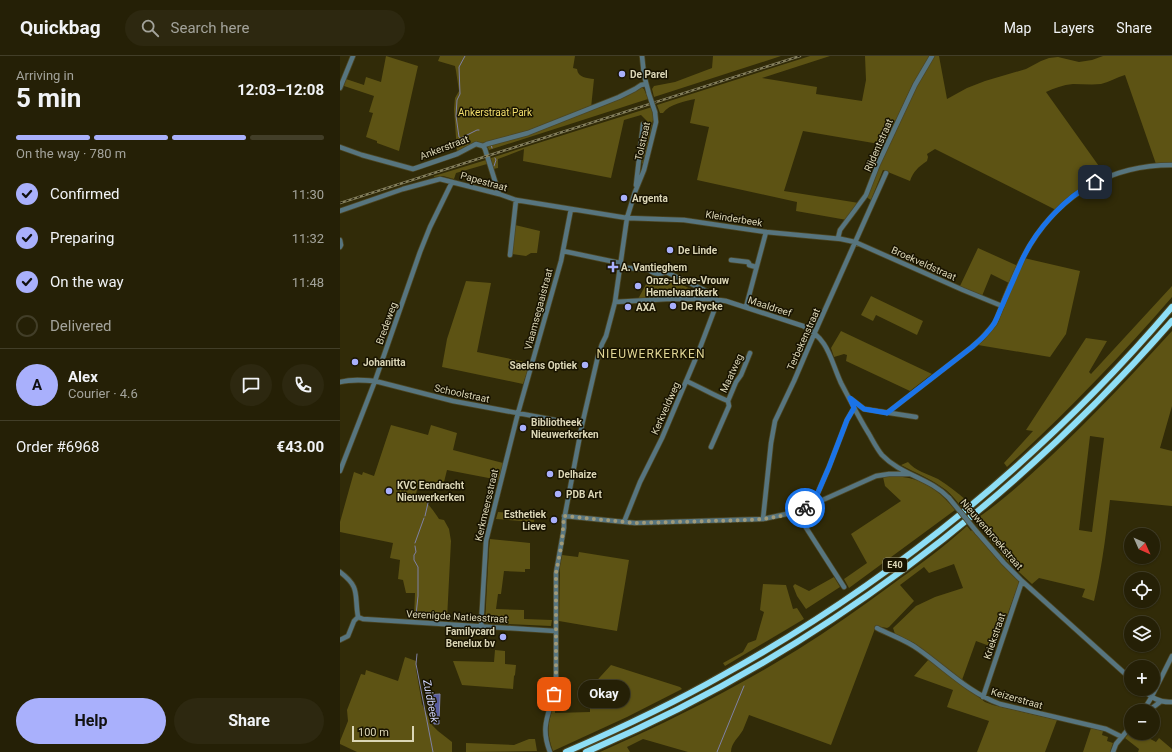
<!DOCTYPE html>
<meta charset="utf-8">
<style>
body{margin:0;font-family:Roboto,sans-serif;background:#2d2810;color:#f1f3f6;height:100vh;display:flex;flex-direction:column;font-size:15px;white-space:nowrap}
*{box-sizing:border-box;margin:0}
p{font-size:13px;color:#a3a39b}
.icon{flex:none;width:22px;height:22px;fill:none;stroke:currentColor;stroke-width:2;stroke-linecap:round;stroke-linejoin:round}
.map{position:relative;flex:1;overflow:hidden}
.panel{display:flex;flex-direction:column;background:#252006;width:340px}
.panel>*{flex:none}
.needle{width:26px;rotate:135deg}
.tools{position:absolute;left:784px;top:472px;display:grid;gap:8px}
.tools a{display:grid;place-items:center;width:36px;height:36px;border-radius:50%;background:#252006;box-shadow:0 1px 3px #0004,0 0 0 1px #423e28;font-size:20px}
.scale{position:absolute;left:12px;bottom:10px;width:62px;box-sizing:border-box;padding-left:4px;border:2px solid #dbd6b6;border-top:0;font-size:11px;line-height:14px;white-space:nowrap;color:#dbd6b6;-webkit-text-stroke:3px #181300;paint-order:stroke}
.pin{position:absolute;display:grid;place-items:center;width:34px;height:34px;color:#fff;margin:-17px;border-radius:8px;box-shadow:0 2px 6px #0006}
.courier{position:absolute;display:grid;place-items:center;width:40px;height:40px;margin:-20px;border:3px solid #1a73e8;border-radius:50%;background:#fff;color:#222;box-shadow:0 1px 5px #0007}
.bubble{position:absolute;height:28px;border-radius:14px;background:#252006;box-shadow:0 1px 3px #0004,0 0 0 1px #423e28;font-size:13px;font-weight:700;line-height:28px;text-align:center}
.overview em{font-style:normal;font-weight:700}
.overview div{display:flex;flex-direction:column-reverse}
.overview{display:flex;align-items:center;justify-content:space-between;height:68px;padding:0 16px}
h1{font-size:26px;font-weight:700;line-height:30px}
.bar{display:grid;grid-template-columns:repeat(4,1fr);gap:6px 4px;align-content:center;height:48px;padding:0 16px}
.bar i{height:5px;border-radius:3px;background:#423e28}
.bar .current{background:#a9b0fc}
.bar p{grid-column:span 4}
.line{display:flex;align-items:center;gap:10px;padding:0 16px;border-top:1px solid #423e28}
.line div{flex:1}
.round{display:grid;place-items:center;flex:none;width:42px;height:42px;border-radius:21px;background:#2d2810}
ol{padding:0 16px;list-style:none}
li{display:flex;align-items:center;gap:12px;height:44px}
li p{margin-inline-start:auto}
li .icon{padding:4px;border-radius:50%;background:#a9b0fc;color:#111;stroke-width:4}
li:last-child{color:#a3a39b}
li i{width:22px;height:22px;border:2px solid #423e28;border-radius:50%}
.action{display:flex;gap:8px;margin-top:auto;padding:8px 16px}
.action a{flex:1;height:46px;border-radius:24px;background:#a9b0fc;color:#111;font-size:16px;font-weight:700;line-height:46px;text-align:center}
.action a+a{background:#2d2810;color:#f1f3f6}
header{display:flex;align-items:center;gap:24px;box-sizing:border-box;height:56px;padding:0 20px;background:#252006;border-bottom:1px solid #423e28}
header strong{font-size:19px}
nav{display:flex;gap:22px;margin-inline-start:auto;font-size:14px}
.search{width:280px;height:36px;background:#2d2810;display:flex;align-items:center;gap:10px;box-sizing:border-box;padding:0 14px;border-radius:22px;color:#a3a39b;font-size:15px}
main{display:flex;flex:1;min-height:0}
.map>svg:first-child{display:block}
.green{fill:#5d5314;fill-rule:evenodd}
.water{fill:#585c9f;stroke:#7f81a6}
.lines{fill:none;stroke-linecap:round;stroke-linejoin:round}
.stream{stroke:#7f81a6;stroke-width:1}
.minor-casing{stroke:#4c4624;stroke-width:6}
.highway-casing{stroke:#4c4624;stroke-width:8}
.minor{stroke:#57757f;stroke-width:4.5}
.highway{stroke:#8edef6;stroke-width:6}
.rail-casing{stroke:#837e5c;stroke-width:2.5}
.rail{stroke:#181300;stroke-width:1;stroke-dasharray:3;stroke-linecap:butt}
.minor-bridge-casing{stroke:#4c4624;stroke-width:6;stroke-linecap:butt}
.minor-bridge{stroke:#57757f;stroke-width:4.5}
.done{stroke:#a09a79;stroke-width:4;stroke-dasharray:0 7.2}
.route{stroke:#1a73e8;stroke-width:5}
.poi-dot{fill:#a9b0fc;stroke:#181300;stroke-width:1.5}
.labels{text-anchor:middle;stroke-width:3;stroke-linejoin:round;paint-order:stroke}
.shield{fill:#181300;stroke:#a09c7f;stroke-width:1}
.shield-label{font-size:9px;font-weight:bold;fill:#dbd6b6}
.poi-label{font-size:10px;font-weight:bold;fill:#dbd6b6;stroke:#181300;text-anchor:start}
.park-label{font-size:10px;fill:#f3df6d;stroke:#181300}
.street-label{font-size:10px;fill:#dbd6b6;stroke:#181300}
.water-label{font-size:11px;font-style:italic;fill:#ced3fa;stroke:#181300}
.quarter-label{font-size:12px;letter-spacing:1px;fill:#e0d594;stroke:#181300}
</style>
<header>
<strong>Quickbag</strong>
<div class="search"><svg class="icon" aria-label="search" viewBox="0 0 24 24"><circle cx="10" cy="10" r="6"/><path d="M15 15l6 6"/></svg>Search here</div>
<nav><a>Map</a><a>Layers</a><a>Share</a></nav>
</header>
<main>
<section class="panel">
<div class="overview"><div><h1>5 min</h1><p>Arriving in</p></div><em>12:03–12:08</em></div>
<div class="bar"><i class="current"></i><i class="current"></i><i class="current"></i><i></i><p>On the way · 780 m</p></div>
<ol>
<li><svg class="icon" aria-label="check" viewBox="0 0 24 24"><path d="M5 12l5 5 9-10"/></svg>Confirmed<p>11:30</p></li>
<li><svg class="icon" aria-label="check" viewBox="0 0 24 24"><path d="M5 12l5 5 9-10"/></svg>Preparing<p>11:32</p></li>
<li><svg class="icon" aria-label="check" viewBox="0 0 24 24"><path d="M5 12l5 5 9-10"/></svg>On the way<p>11:48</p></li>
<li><i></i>Delivered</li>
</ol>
<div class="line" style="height:72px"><b class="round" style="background:#a9b0fc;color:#111">A</b><div><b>Alex</b><p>Courier · 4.6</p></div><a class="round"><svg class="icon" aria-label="chat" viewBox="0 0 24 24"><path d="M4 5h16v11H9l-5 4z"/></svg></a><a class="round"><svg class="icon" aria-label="phone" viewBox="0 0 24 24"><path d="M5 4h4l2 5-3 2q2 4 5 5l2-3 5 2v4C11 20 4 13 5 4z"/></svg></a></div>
<div class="line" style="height:52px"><div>Order #6968</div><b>€43.00</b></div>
<div class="action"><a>Help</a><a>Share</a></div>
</section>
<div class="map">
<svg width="832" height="696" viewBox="0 0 832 696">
<rect width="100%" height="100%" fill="#312b08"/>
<path class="green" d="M46 0 78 10 59 95 37 87V85L26 81 33 57 29 56 34 40 4 30 6 23 24 29 26 21 41 26Z
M100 0H235L233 12 237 13C238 22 247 22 254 23L251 52 191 74 144 88 136 86 117 96 114 53 115 42 119 35 116 15 115 10 98 5Z
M373 0H441L314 41 312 33 314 30 335 26 372 12Z
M470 0H490L422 22 477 31 476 38 522 45 526 24 525 0H599L607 43 627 32 645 25 686 13 701 5 709 2 718 1 739 6 752 4 763 0H832V108H816L785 19C777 21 770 26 761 28 752 29 742 28 733 28 723 29 714 32 706 36L766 120C746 128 731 139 716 154L595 93 587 98 588 101 587 105C578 111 573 116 570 125L543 114 531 144 526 141 544 98 577 29 573 27 545 89 463 75 444 135 519 147 507 164 456 155 457 146 357 124 369 71 350 67 355 43C346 45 329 48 323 57H320L317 49Z
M301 31 304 33 308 43 149 94 147 89 188 78 287 40Z
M312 51 314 59 313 64 303 108 302 107 309 67 301 59 284 64 271 122 183 105 184 93 158 103V112L153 113 151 102Z
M146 104 147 108 116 117 114 123 103 120 94 121V120Z
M175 169 200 175 197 197H191L186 200 172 198Z
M638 192 678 210 671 228 651 218 642 240 620 230Z
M684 202 740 215 726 278 710 301 638 289 651 275Z
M311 219 325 221 366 240 298 243Z
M126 225 151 227 137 296 190 307 183 328 102 311 107 283Z
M832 230V241C781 300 725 358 667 411L664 407 693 375 686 374 746 282 767 285 749 316 751 318Z
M531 240 583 265 577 279 536 259 533 265 521 259Z
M501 275 592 318 570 335 506 305 507 299 504 298 494 301 491 292Z
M832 275V350L820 392 832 395V450L770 444C766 478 762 512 754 545L742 541 745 533 699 522 692 528 668 506 634 464C662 446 686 423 711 400 753 360 793 318 832 275ZM750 380 764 382 752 476 739 474Z
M51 369 88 379 91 369 117 377 113 394 163 407 159 424 107 414 102 434 78 429 76 438C86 445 92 452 99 463L104 464 109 473 111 485 107 563H74L75 537H66L63 524 58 523 60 504 50 502 53 487 0 476V466L14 416 22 419 23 416 34 420Z
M568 406C575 415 588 418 598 423 609 430 618 437 628 446L621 451C617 445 612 439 606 434 593 424 576 417 561 409Z
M543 421C551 421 561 420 569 422 589 426 603 439 615 454L509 532 504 523 527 507 511 478 561 445 545 430Z
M158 456 195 458 194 466 156 463Z
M627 470 631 475 632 474 678 524 679 527 655 592 636 585 622 624 574 587 555 578 553 572 576 550 595 541 623 532 614 508 589 517 584 511 560 529 574 545 549 571 547 572 536 570 491 689 409 659C407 664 405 669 403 674 399 681 391 687 391 696H348L303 683 287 691 290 696H260C328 666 394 633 457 594 489 574 520 552 550 530 576 511 603 492 627 470Z
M150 483 190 487V513H185V516L164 515 161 538H158L156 553 184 554V563L212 564 211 570 145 567 149 493Z
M239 496 289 504 277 575 219 565 220 510 222 499 238 501Z
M494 521 500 531 466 553 457 540 453 530 455 528 469 535Z
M423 528 446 529 453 553 457 552 464 563 385 610 383 607 403 596 408 587 416 584 424 556 420 554Z
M155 594 165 595V608L176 609 175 619 174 620 173 633 122 629 113 605 154 606Z
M65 601 76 605V613L82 648 92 669 98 675 112 686V696H17L0 688V685L8 665 7 654 21 618 25 619 26 614 58 625Z
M589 603 645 646 653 649 717 664 705 696H637L649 665 607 651 613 634 574 620Z
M271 609 340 631 342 633 287 661 213 695C207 678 207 670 213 652L215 653V657L250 656V632Z
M751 672 763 675 762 679 768 681 767 685 773 687 770 696H743Z
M791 675V677H799L816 686 819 682 832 693V696H798L799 693 785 682Z
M189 683H195L197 695 126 696V687L174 689Z"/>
<path class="water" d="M100 638 99 666V668H94L87 639Z"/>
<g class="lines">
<path class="stream" d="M125 0 119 11 120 38 117 44 116 60 119 81 121 82 137 74H139
M151 88 152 92
M154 110 156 104 155 102
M85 460 88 447
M75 487 84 462
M75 490 76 496 74 499V504L78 511V540L76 559
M77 598 76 608 93 696
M377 696 404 630"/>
<defs>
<path id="minor" d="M302 0 304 19 309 38
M0 32 13 0
M143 90 147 88 188 77 279 41 295 33 301 29 306 28
M0 91 22 99 73 113 117 98 136 88 143 90 145 93 159 138
M296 129 303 68
M0 155 63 133 100 123 159 138 176 144 287 162 344 164 426 176 501 183 515 186 623 234 662 250
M498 182 500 174 515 154 526 139 538 108 575 29 592 0
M0 184 1 189 0 191
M223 195 280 207
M170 199 176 144
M391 204 408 206 409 207V209L416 211
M280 211 309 214C314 218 320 219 326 216L373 238 377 244V247L358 297 322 382 300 426 284 466
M275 246 327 243H372L386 245 463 270C489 283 490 303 501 327 510 344 519 362 529 378 533 385 537 393 542 399 561 419 590 422 609 442
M406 251 426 176
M346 325C360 331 373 339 388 345L389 350 371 391
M0 326C12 323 23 324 35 325L113 345 242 369
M511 343 524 353 576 361
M388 345 396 326 401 319 410 297
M547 357 632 291 642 282 655 267C665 242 676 212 690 189 722 137 771 109 832 109
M0 415 35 325 80 196 90 171 112 126
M473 448 489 411 507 364 514 352
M456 456 504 531
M224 460 295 467 423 463 456 456 536 420 549 418H569
M423 463 431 387 435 365 454 325 475 276 546 117
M637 476 664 507 682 525 791 623
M0 516C21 532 14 538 18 561
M18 561 23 563 215 575
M141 570 146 485 178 357 221 205 231 153
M537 572C550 579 566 584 578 593 605 612 629 637 660 648L766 673 782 681
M0 584 8 580 14 565 18 561
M802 633C811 641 819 647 832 646
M643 641 682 525
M803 655 811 642 832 600
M808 655 820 646
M210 696C198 666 213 654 216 626V517L224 472V464L242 369 258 300 262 288 266 280 275 246 287 162 295 136 304 114 316 66 315 56
M773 696 776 688 791 670"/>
<path id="highway" d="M226 696C279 673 332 648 383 619 553 525 706 399 832 251
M246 696C470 601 672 449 832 265"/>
</defs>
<use href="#minor" class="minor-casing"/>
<use href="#highway" class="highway-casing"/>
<use href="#minor" class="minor"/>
<use href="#highway" class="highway"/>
<defs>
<path id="rail" d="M0 147 460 0"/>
</defs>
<use href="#rail" class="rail-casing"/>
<use href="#rail" class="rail"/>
<defs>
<path id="minor-bridge" d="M309 38 315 56
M609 442 637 476"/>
</defs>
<use href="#minor-bridge" class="minor-bridge-casing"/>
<use href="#minor-bridge" class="minor-bridge"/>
</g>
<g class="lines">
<path class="done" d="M214 638 216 626V517L222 486 224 460 295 467 409 464C428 463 447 460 465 452"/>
<path class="route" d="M465 452 473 448 489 411 507 364 514 352 510 342 524 353 547 357 632 291C640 284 648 277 653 269 657 263 659 256 662 250 669 234 676 218 683 202 697 172 726 141 755 126"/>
</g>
<g class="poi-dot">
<circle cx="282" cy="18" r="4"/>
<circle cx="284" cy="142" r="4"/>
<circle cx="330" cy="194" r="4"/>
<path d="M271 205h4v4h4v4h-4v4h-4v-4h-4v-4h4z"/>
<circle cx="298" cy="230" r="4"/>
<circle cx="333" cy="250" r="4"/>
<circle cx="288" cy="251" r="4"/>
<circle cx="15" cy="306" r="4"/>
<circle cx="245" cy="309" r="4"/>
<circle cx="183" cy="372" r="4"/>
<circle cx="210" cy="418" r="4"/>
<circle cx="49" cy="435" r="4"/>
<circle cx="218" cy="438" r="4"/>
<circle cx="214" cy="464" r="4"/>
<circle cx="163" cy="581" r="4"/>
</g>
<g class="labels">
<rect class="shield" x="543" y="502" width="24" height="14" rx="3"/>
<g class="shield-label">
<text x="555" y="512">E40</text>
</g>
<g class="poi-label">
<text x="290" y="22">De Parel</text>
<text x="292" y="146">Argenta</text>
<text x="338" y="198">De Linde</text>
<text x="281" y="215">A. Vantieghem</text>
<text x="306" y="228">Onze-Lieve-Vrouw<tspan x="306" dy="12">Hemelvaartkerk</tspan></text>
<text x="341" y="254">De Rycke</text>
<text x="296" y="255">AXA</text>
<text x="23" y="310">Johanitta</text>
<text x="237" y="313" text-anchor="end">Saelens Optiek</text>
<text x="191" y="370">Bibliotheek<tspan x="191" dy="12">Nieuwerkerken</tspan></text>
<text x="218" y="422">Delhaize</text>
<text x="57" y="433">KVC Eendracht<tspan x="57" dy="12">Nieuwerkerken</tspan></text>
<text x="226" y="442">PDB Art</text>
<text x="206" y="462" text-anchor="end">Esthetiek<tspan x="206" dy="12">Lieve</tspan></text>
<text x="155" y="579" text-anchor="end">Familycard<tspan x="155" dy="12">Benelux bv</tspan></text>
</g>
<g class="park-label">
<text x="155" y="60">Ankerstraat Park</text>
</g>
<g class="street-label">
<text transform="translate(302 85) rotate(-77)" y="4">Tolstraat</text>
<text transform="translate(538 89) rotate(-66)" y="4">Rijdentstraat</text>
<text transform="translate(104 91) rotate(-21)" y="4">Ankerstraat</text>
<text transform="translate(144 125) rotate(16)" y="4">Papestraat</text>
<text transform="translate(394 162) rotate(9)" y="4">Kleinderbeek</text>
<text transform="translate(584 207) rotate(24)" y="4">Broekveldstraat</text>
<text transform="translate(430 250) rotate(18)" y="4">Maaldreef</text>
<text transform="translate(198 253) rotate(-75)" y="4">Vlaamsegaaistraat</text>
<text transform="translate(46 267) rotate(-70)" y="4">Bredeweg</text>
<text transform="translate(463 283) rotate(-66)" y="4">Terbekenstraat</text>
<text transform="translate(391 317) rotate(-65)" y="4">Maatweg</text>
<text transform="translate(122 337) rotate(12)" y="4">Schoolstraat</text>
<text transform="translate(325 352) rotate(-66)" y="4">Kerkveldweg</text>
<text transform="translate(146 449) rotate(-77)" y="4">Kerkmeersstraat</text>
<text transform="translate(652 478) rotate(49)" y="4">Nieuwenbroekstraat</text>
<text transform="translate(117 560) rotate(3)" y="4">Verenigde Natiesstraat</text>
<text transform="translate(654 580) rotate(-71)" y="4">Kriekstraat</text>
<text transform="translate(677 642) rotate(16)" y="4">Keizerstraat</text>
</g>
<g class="water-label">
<text transform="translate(91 645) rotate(79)" y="4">Zuidbeek</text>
</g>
<g class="quarter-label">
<text x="311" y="302">NIEUWERKERKEN</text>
</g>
</g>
</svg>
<div class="tools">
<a><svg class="needle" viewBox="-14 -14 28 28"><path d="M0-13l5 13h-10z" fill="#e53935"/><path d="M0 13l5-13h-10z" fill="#a3a39b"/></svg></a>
<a><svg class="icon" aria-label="locate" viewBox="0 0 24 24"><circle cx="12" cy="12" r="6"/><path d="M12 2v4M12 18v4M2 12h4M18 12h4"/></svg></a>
<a><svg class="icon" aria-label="layers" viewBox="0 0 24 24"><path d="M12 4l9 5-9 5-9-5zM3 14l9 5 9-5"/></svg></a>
<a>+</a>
<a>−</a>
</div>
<div class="scale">100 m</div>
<div class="pin" style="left:214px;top:638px;background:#ea580c"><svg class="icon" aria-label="bag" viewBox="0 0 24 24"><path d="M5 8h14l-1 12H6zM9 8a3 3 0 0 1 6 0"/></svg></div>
<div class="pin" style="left:755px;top:126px;background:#1f2937"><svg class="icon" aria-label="home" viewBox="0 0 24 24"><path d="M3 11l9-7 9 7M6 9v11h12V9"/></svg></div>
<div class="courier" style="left:465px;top:452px"><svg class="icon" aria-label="bike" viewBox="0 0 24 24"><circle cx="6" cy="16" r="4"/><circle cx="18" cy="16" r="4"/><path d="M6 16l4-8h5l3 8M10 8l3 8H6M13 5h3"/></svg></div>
<div class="bubble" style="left:238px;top:624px;width:52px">Okay</div>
</div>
</main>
